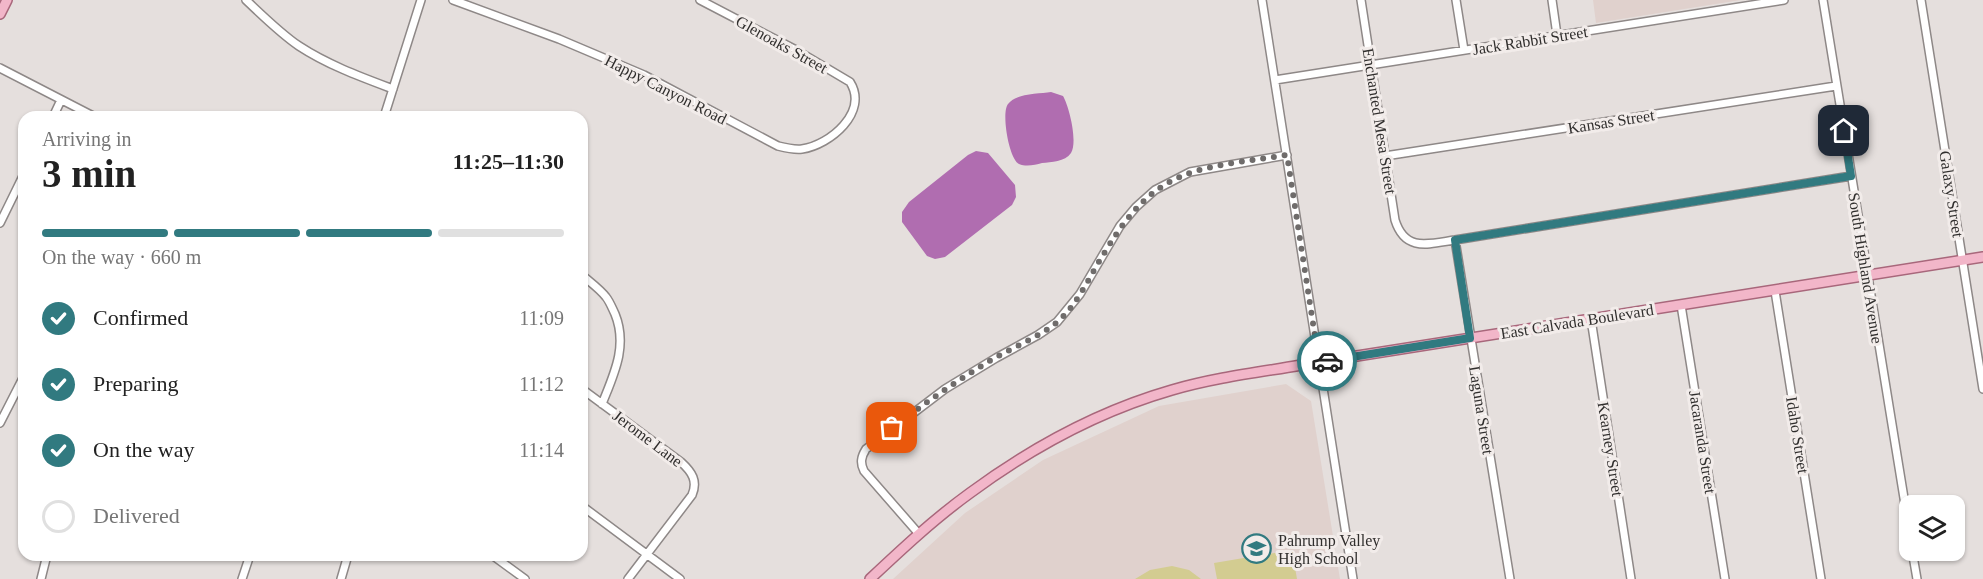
<!DOCTYPE html>
<meta charset="utf-8">
<style>
body{margin:0;font-family:"Times New Roman",serif;background:#f6f6f6;color:#222;height:100vh;display:flex;flex-direction:column;font-size:22px;white-space:nowrap}
*{box-sizing:border-box;margin:0}
p{font-size:20px;color:#767676}
.icon{flex:none;width:33px;height:33px;fill:none;stroke:currentColor;stroke-width:2;stroke-linecap:round;stroke-linejoin:round}
.map{position:relative;flex:1;overflow:hidden}
.sheet{position:absolute;left:18px;top:111px;width:570px;height:450px;display:flex;flex-direction:column;background:#fff;border-radius:18px;box-shadow:0 2px 4px #0004}
.sheet>*{flex:none}
.controls{position:absolute;left:1899px;top:495px;display:grid;gap:12px}
.controls a{display:grid;place-items:center;width:66px;height:66px;border-radius:12px;background:#fff;box-shadow:0 2px 4px #0004;font-size:30px}
.pin{position:absolute;display:grid;place-items:center;width:51px;height:51px;color:#fff;margin:-26px;border-radius:12px;box-shadow:0 3px 9px #0006}
.courier{position:absolute;display:grid;place-items:center;width:60px;height:60px;margin:-30px;border:4px solid #317a80;border-radius:50%;background:#fff;color:#222;box-shadow:0 2px 8px #0007}
.summary em{font-style:normal;font-weight:600}
.summary div{display:flex;flex-direction:column-reverse}
.summary{display:flex;align-items:center;justify-content:space-between;height:102px;padding:0 24px}
h1{font-size:39px;font-weight:600;line-height:45px}
.bar{display:grid;grid-template-columns:repeat(4,1fr);gap:9px 6px;align-content:center;height:72px;padding:0 24px}
.bar i{height:8px;border-radius:4px;background:#e0e0e0}
.bar .current{background:#317a80}
.bar p{grid-column:span 4}
ol{padding:0 24px;list-style:none}
li{display:flex;align-items:center;gap:18px;height:66px}
li p{margin-inline-start:auto}
li .icon{padding:6px;border-radius:50%;background:#317a80;color:#fff;stroke-width:4}
li:last-child{color:#767676}
li i{width:33px;height:33px;border:3px solid #e0e0e0;border-radius:50%}
.map>svg:first-child{display:block}
.built{fill:#e0d1cd}
.green{fill:#d3cc91}
.water{fill:#b06db0}
.lines{fill:none;stroke-linecap:round;stroke-linejoin:round}
.minor-casing{stroke:#8e8887;stroke-width:10}
.major-casing{stroke:#a8677b;stroke-width:12}
.minor{stroke:#fff;stroke-width:7}
.major{stroke:#f2b6c9;stroke-width:9}
.done{stroke:#6f6c6b;stroke-width:6;stroke-dasharray:0 10.8}
.route{stroke:#317a80;stroke-width:8}
.labels{text-anchor:middle;stroke-width:6;stroke-linejoin:round;paint-order:stroke}
.street-label{font-size:16px;fill:#302e2d;stroke:#f2ecea}
.poi-label{font-size:16px;fill:#302e2d;stroke:#f2ecea;text-anchor:start}
</style>
<div class="map">
<svg width="1983" height="579" viewBox="0 0 1983 579">
<rect width="100%" height="100%" fill="#e5dfdd"/>
<path class="built" d="M1593 0H1741L1596 23Z
M1286 384 1311 401 1340 579H893L965 513 1043 460 1159 406Z"/>
<path class="green" d="M1292 550 1297 579H1217L1214 563Z
M1172 566 1189 570 1201 579H1135L1150 570Z"/>
<path class="water" d="M1051 92 1063 96C1069 106 1078 142 1071 153 1065 162 1051 162 1042 163 1035 165 1026 167 1019 164 1009 159 1001 113 1008 104 1016 93 1039 94 1051 92Z
M976 151 988 153 1015 185 1016 197 1012 205 945 257 935 259 927 256 902 222V212L909 202 968 155Z"/>
<g class="lines">
<defs>
<path id="minor" d="M246 0C263 16 280 33 299 46 328 65 361 77 393 89
M453 0 559 39 644 75 778 146C786 148 794 150 802 149 830 145 869 112 850 82L796 50 700 0
M1262 0 1353 579
M1361 0 1395 220C1405 252 1428 244 1455 240L1851 176
M1456 0 1464 50
M1552 0 1557 35
M1823 0 1910 535
M1921 0 1983 389
M0 68 95 117
M1275 80 1784 0
M53 117 61 100
M384 117 421 0
M1385 156 1836 86
M0 223 24 174
M1455 240 1510 579
M582 275C590 282 600 289 606 297 610 302 612 308 615 314 628 346 614 374 602 404
M1775 291 1821 579
M1681 305 1725 579
M1591 319 1631 579
M582 389 681 462C692 472 698 481 692 495L628 579
M0 423 24 376
M582 506 680 579
M919 534 864 471C860 463 861 457 866 449L945 389 996 358 1038 335 1057 322 1080 294 1120 226 1136 207 1155 190 1190 172 1287 155
M1912 550 1917 579
M492 555 525 579
M41 579 47 555
M242 579 250 555
M341 579 348 555"/>
<path id="major" d="M0 14 7 0
M870 579C902 549 934 519 970 493 1031 448 1099 411 1172 390 1220 376 1270 371 1319 362L1983 257"/>
</defs>
<use href="#minor" class="minor-casing"/>
<use href="#major" class="major-casing"/>
<use href="#minor" class="minor"/>
<use href="#major" class="major"/>
</g>
<g class="lines">
<path class="done" d="M892 428C925 403 958 380 993 359 1014 347 1037 338 1056 323 1078 305 1090 275 1105 252 1156 166 1196 169 1287 155L1319 362 1327 361"/>
<path class="route" d="M1327 361 1470 338 1455 240 1851 176 1844 131"/>
</g>
<defs>
<symbol id="school-ring" viewBox="-11 -11 22 22"><circle r="9.5" fill="#f2ecea" stroke="#317a80" stroke-width="1.5"/><path d="M0-5L7-2L0 1L-7-2ZM-4 1L0 2.5L4 1V4Q0 6-4 4Z" fill="#317a80"/></symbol>
</defs>
<g fill-rule="evenodd">
<use href="#school-ring" x="1240" y="532" width="33" height="33"/>
</g>
<g class="labels">
<g class="street-label">
<text transform="translate(1530 40) rotate(-9)" y="6">Jack Rabbit Street</text>
<text transform="translate(782 44) rotate(29)" y="6">Glenoaks Street</text>
<text transform="translate(666 89) rotate(27)" y="6">Happy Canyon Road</text>
<text transform="translate(1380 121) rotate(81)" y="6">Enchanted Mesa Street</text>
<text transform="translate(1611 121) rotate(-9)" y="6">Kansas Street</text>
<text transform="translate(1952 194) rotate(81)" y="6">Galaxy Street</text>
<text transform="translate(1866 268) rotate(81)" y="6">South Highland Avenue</text>
<text transform="translate(1577 321) rotate(-9)" y="6">East Calvada Boulevard</text>
<text transform="translate(1482 410) rotate(81)" y="6">Laguna Street</text>
<text transform="translate(1798 435) rotate(81)" y="6">Idaho Street</text>
<text transform="translate(648 438) rotate(37)" y="6">Jerome Lane</text>
<text transform="translate(1703 442) rotate(81)" y="6">Jacaranda Street</text>
<text transform="translate(1611 449) rotate(81)" y="6">Kearney Street</text>
</g>
<g class="poi-label">
<text x="1278" y="546">Pahrump Valley<tspan x="1278" dy="18">High School</tspan></text>
</g>
</g>
</svg>
<div class="controls">
<a><svg class="icon" aria-label="layers" viewBox="0 0 24 24"><path d="M12 4l9 5-9 5-9-5zM3 14l9 5 9-5"/></svg></a>
</div>
<div class="pin" style="left:892px;top:428px;background:#ea580c"><svg class="icon" aria-label="bag" viewBox="0 0 24 24"><path d="M5 8h14l-1 12H6zM9 8a3 3 0 0 1 6 0"/></svg></div>
<div class="pin" style="left:1844px;top:131px;background:#1f2937"><svg class="icon" aria-label="home" viewBox="0 0 24 24"><path d="M3 11l9-7 9 7M6 9v11h12V9"/></svg></div>
<div class="courier" style="left:1327px;top:361px"><svg class="icon" aria-label="car" viewBox="0 0 24 24"><path d="M5 17H2v-5l4-1 3-4h7l3 4 3 1v5h-3M9 17h6M6 11h13"/><circle cx="7" cy="17" r="2"/><circle cx="17" cy="17" r="2"/></svg></div>
<section class="sheet">
<div class="summary"><div><h1>3 min</h1><p>Arriving in</p></div><em>11:25–11:30</em></div>
<div class="bar"><i class="current"></i><i class="current"></i><i class="current"></i><i></i><p>On the way · 660 m</p></div>
<ol>
<li><svg class="icon" aria-label="check" viewBox="0 0 24 24"><path d="M5 12l5 5 9-10"/></svg>Confirmed<p>11:09</p></li>
<li><svg class="icon" aria-label="check" viewBox="0 0 24 24"><path d="M5 12l5 5 9-10"/></svg>Preparing<p>11:12</p></li>
<li><svg class="icon" aria-label="check" viewBox="0 0 24 24"><path d="M5 12l5 5 9-10"/></svg>On the way<p>11:14</p></li>
<li><i></i>Delivered</li>
</ol>
</section>
</div>
